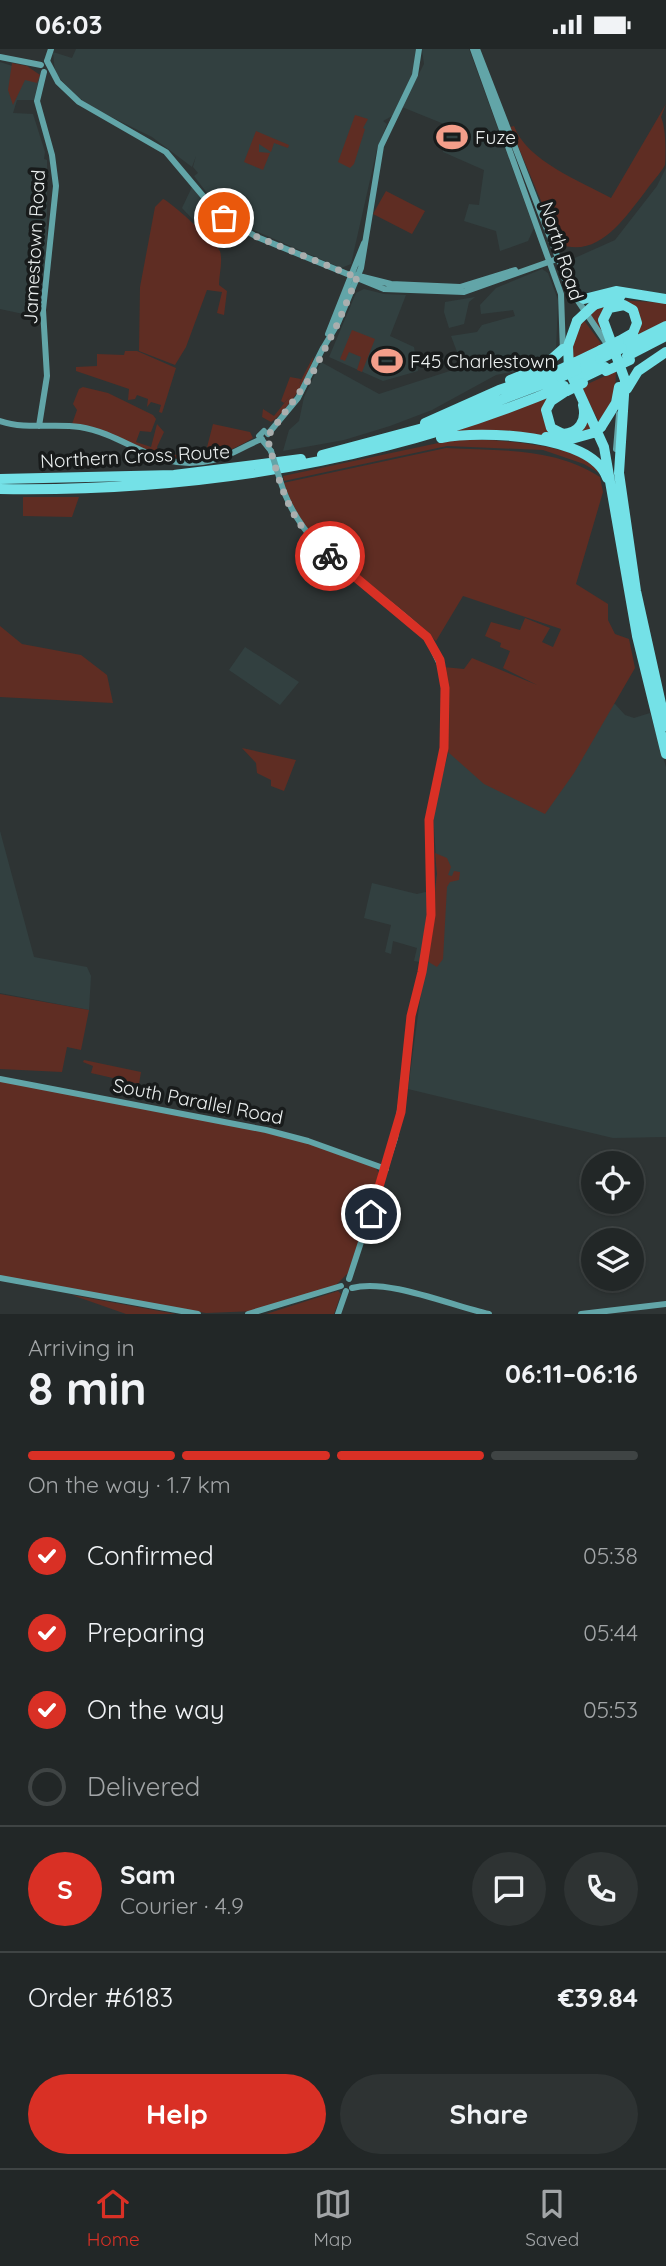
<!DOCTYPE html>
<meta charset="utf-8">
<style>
body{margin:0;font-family:Quicksand,sans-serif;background:#2e3333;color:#f1f3f6;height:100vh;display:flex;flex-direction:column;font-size:26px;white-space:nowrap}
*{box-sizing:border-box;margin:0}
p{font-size:23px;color:#a2a5a7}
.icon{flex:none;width:38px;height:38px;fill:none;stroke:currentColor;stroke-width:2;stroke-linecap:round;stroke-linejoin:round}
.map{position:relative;height:1265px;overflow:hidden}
.details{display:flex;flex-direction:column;background:#222727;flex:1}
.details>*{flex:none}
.buttons{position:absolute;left:581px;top:1102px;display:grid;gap:14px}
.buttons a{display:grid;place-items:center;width:63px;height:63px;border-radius:50%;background:#222727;box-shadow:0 2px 5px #0004,0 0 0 2px #3f4444;font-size:35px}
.pin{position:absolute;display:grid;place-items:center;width:60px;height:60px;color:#fff;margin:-30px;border:4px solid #fff;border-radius:50%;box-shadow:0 2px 7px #0007}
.courier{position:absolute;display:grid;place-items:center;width:70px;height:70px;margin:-35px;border:5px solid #d93025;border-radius:50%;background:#fff;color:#222;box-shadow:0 2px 9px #0007}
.headline em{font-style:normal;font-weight:700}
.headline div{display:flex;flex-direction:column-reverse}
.headline{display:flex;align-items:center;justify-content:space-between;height:119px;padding:0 28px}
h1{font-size:46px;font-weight:700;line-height:52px}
.bar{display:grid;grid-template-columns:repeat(4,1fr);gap:10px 7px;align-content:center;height:84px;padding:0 28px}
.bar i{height:9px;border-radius:5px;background:#3f4444}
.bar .on{background:#d93025}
.bar p{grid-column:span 4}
.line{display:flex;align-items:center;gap:18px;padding:0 28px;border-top:2px solid #3f4444}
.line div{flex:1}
.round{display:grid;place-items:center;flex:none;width:74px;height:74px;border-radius:37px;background:#2e3333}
ol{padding:0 28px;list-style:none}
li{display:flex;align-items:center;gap:21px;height:77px}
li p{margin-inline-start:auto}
li .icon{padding:7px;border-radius:50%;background:#d93025;color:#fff;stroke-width:4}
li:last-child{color:#a2a5a7}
li i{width:38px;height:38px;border:4px solid #3f4444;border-radius:50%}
.cta{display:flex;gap:14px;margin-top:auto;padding:14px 28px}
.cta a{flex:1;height:80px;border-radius:42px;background:#d93025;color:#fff;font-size:28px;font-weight:700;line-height:80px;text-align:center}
.cta a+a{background:#2e3333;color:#f1f3f6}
.status{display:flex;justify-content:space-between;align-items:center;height:49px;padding:0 35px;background:#222727;direction:ltr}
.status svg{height:19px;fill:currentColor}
.dock{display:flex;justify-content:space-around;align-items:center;height:98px;border-top:2px solid #3f4444;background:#222727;font-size:19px;color:#a2a5a7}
.dock a{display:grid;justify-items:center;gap:4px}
.dock .on{color:#d93025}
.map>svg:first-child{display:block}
.built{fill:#324040}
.green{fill:#5f2d23}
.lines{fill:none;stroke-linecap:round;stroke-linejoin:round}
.secondary{stroke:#62a5a8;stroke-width:6}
.highway{stroke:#74e1e7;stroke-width:10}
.secondary-bridge{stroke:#62a5a8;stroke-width:6}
.highway-bridge{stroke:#74e1e7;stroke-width:10}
.done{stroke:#aaaeae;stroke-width:7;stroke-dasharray:0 12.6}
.route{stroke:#d93025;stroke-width:9}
.labels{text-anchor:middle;stroke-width:7;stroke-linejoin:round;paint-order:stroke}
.poi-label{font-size:19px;fill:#ecf0f0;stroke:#181b1b;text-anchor:start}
.street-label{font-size:19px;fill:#ecf0f0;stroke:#181b1b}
</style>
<div class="status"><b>06:03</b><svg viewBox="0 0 49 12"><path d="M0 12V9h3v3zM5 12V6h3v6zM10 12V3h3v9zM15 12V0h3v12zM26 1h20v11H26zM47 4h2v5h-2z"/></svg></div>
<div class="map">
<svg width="666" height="1265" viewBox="0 0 666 1265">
<rect width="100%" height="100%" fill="#2e3434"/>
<path class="built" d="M76 0H416L414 23 392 67 383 72 387 75 377 100 351 215 341 219 237 174 223 163 225 158 221 157 220 161 194 127 198 124 193 118 196 107 192 118 152 88 91 58 75 46 55 24 53 3 72 9Z
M422 0H469L534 179 528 192 500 202 496 182 464 172 469 155 479 156 484 121 443 103 442 88 449 77 402 58 424 15Z
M0 13 40 26 34 51H17L13 64 33 65 45 103 44 110 47 111V191L40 263 28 266 0 260Z
M666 119V246L619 237 581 245 566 217 568 212 615 191 657 137Z
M193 136 217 167 230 177 223 194 198 176 182 159Z
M542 220 548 224 558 251 556 302 550 307 522 321 496 326 432 361 390 377 344 391 283 402 289 381 299 372 304 348 321 313 379 345 459 319V308L451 287 477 283 482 276 515 267 513 261 481 265 480 256 496 239Z
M364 240 384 245 406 246 390 287 414 298 418 322 383 332 329 308 356 244Z
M475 248 469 253 464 275 449 279 444 263 445 253Z
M245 598 299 633 280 656 229 621Z
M615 655 625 666 634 669 650 664 666 718V1088L613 1089 408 1040 437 825 433 763 449 701Z
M0 782 34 908 87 918 91 927 89 961 0 944Z
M372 834 417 845 430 842 420 913 414 912 417 899 393 892 391 905 385 903 391 876 364 869Z"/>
<path class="green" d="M12 14 27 17 40 26 37 34 25 31 13 56 8 41Z
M666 55 661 68C666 79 666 104 665 116 660 125 651 134 645 143 624 170 598 210 559 195L510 78 514 77C527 112 580 132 611 149Z
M355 66 368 70 363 79 365 80 354 115 350 119 338 113Z
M256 82 289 96 288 99 274 94 271 103 259 95V103L270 104 263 121 244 113Z
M386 142 425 162 412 185 373 165Z
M163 150C170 152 217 195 220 202 223 213 219 225 219 236L227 242 224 266 217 264 222 243 207 241 186 298 175 316 139 302 140 238 155 158Z
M619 251 666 254V274L616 299 640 273 638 261 626 254 599 269 607 291 589 264Z
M583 270 603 297 570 311V300Z
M352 281 375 290 362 323 357 321 361 308 349 303 345 312 340 310Z
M125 302H137L176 319 162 364 159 363 161 356 151 353 147 358 148 350 137 346 135 350 128 351 129 340 76 322V318L97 317V305L124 306Z
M313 308C313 323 286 364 271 373L262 368 263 360 274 367 290 347 284 354 281 352 290 328 301 330 299 335Z
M616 322 615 350 600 375 581 338Z
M83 338 108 344 153 366 156 370 151 383 140 382 136 393 151 398 157 375 164 383 157 398 159 403 188 408 205 406 213 375 250 383 253 389C183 432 142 400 72 375L77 361 73 355 79 340Z
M549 347 542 367 549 382 561 386 587 368 593 381 564 390 497 381 449 383Z
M457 390C487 390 588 394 601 425L584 415 543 401 447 397 284 432 283 427Z
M446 399C500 402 554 398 600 428L603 443 576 535 608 555V571L615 585 629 590 635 619 574 724 545 765 484 735 448 703 447 636 443 618 464 620 472 609 537 636 503 619 510 602 500 598 501 594 485 587 491 573 520 581 525 569 550 579 542 593 553 598 561 580 463 547 436 592C392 550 331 520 297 469 291 459 287 445 283 434Z
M23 448H79L72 468 23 467Z
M0 577 22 595 81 606 107 626 113 654 0 648Z
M242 699 296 711 284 742 271 737V731L257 724 256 714Z
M435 804 447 809 451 818 448 826 452 827 454 822 460 823 459 831 450 833 447 838 443 910 437 918 427 912 437 825Z
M0 945 89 961 81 1001 67 998 62 1023 0 1020Z
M84 1011 141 1023 139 1035 91 1024 93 1017 83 1013Z
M0 1032 290 1088 376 1119 380 1127 348 1224 335 1237 257 1262 206 1264 0 1228Z
M338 1242 341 1245 334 1265H266Z
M72 1246 176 1265H126Z"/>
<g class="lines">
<path class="secondary" d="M473 0 561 245 563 303
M477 0 565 227
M0 8 41 16
M47 12 58 33 79 53 166 103 214 160 230 173 257 188 384 240 464 243 557 210
M47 12 51 0
M355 226 391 235 460 238 515 221
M574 246 609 298
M328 285 364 194
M322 301 338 274 361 219 381 97 415 26 419 0
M0 372C26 381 53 374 80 378 129 386 157 425 213 411 231 407 245 396 262 390
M39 377 47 327 43 261 56 137 52 106 37 52 44 23
M264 382 259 387 271 402
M268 385 298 349 323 299
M616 400 619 365
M280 431C303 509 374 534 427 588L443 622 445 652 444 699 429 771 431 866 422 924 411 967 405 1033 395 1089 349 1230
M0 1030 266 1081 308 1092 386 1120
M0 1229 198 1265
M352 1239C388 1229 452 1257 489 1265
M248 1265 341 1237
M338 1265 346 1242
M581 1265 666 1255"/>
<path class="highway" d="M564 225 576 245 584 250 616 242 666 250
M594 256 620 248
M577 272 568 297 569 321 604 398 637 587 666 705
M619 292 633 284 637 274 633 261 624 256 609 259 603 271 625 331 619 424 636 542 666 677
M622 299 666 277
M627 307 666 287
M576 313 601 301
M577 321 600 310
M580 330 605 318
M510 331 544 317 563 300
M627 340 638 322 666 303
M566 342 551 352 546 361 551 379 563 385C579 384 587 372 583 356
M425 374 499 341 559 321
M601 378 616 354 619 338
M546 388 568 391 593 384
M441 389C480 381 592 385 607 429
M322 406 438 375 561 328
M0 430 174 426 301 410
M0 440C195 443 385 413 564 337"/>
<path class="secondary-bridge" d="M271 402 280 431"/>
<path class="highway-bridge" d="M577 272 594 256
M601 301 619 292
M600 310 622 299
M559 321 576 313
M606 322 630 311
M561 328 577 321
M567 342 583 334
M593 384 601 378"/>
</g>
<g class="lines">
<path class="done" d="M224 169 257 188 351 226H358L338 274 310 329 267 388C281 438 288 473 330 507"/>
<path class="route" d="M330 507 427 588 440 611 445 639 444 699 429 771 431 866 422 923 411 967 401 1063 371 1165"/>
</g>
<defs>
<symbol id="stadium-bare" viewBox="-9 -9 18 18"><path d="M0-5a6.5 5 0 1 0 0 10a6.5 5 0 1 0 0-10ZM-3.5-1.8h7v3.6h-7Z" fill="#f49e8a" stroke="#181b1b" stroke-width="2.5" paint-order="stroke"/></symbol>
</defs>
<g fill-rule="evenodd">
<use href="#stadium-bare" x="430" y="66" width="44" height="44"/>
<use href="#stadium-bare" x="365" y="290" width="44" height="44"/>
</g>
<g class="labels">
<g class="poi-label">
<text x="475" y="95">Fuze</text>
<text x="410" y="319">F45 Charlestown</text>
</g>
<g class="street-label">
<text transform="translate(34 198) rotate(-87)" y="7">Jamestown Road</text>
<text transform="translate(562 202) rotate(72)" y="7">North Road</text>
<text transform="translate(135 407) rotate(-3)" y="7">Northern Cross Route</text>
<text transform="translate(198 1052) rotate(11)" y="7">South Parallel Road</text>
</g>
</g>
</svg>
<div class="buttons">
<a><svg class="icon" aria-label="locate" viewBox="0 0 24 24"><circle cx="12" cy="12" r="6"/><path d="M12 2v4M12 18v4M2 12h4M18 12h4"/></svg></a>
<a><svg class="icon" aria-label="layers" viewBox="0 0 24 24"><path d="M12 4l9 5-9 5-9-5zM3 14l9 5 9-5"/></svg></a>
</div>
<div class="pin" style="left:224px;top:169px;background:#ea580c"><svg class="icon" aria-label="bag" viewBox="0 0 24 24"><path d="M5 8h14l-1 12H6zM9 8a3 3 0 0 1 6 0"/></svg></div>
<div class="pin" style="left:371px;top:1165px;background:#1f2937"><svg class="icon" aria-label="home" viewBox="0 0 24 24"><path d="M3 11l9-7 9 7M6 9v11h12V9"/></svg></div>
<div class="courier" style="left:330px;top:507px"><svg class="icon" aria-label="bike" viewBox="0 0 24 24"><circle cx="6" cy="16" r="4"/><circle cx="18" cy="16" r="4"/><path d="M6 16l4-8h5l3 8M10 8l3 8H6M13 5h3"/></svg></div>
</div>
<section class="details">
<div class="headline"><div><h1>8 min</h1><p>Arriving in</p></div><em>06:11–06:16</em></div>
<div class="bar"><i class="on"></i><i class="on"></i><i class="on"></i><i></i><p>On the way · 1.7 km</p></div>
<ol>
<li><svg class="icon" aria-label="check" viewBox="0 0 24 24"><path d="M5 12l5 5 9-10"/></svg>Confirmed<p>05:38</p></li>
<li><svg class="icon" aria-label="check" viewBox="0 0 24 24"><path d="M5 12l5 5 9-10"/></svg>Preparing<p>05:44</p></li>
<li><svg class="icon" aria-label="check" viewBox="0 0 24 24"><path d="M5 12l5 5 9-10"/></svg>On the way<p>05:53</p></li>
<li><i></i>Delivered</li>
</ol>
<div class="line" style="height:126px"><b class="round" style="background:#d93025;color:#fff">S</b><div><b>Sam</b><p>Courier · 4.9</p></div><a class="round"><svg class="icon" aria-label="chat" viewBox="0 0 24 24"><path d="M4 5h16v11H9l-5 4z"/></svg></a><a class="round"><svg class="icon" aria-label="phone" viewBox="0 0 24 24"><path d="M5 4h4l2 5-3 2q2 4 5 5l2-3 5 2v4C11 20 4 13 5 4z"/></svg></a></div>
<div class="line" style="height:91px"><div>Order #6183</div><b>€39.84</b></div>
<div class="cta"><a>Help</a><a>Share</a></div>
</section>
<nav class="dock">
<a class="on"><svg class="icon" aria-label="home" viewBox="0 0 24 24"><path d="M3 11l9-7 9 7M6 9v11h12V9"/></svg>Home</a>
<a><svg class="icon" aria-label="map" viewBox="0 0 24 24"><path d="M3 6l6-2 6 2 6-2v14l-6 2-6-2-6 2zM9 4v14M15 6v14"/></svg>Map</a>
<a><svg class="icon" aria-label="saved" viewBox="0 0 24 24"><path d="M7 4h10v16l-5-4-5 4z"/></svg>Saved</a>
</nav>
